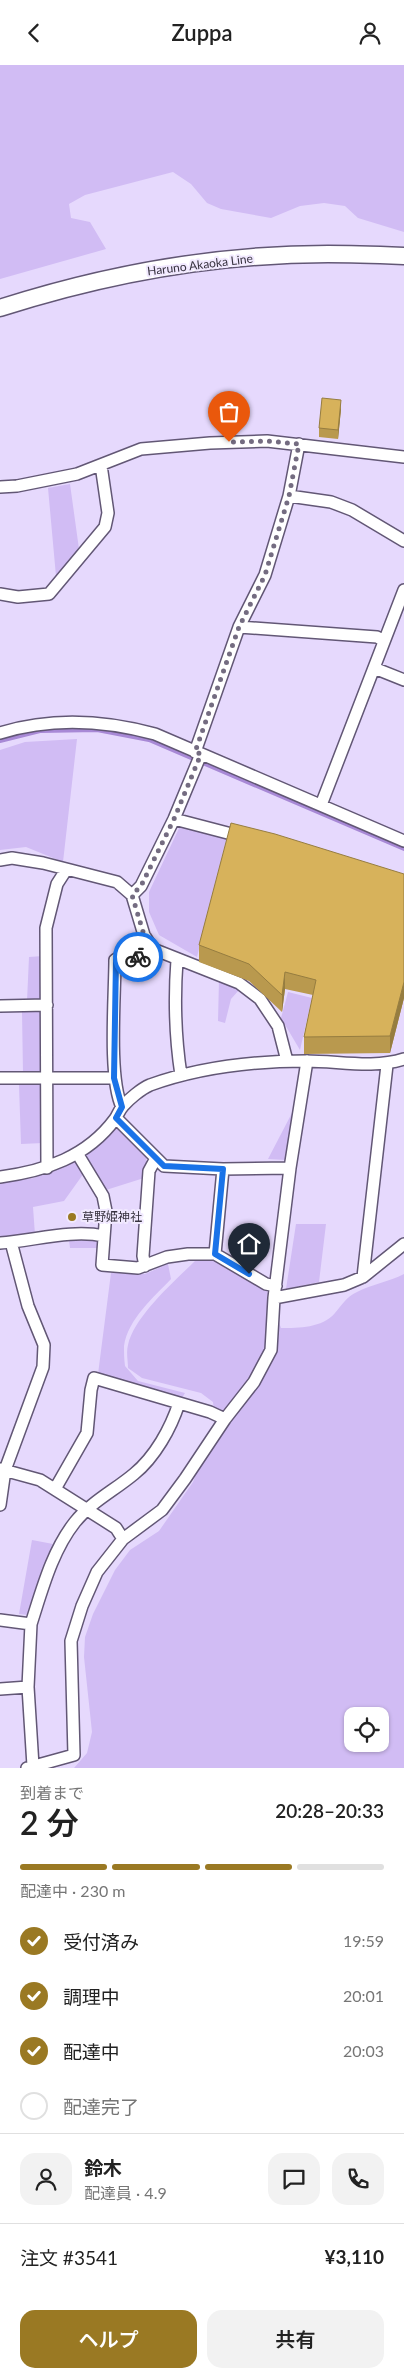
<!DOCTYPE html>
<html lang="ja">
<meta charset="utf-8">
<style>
body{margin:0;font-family:Lato,"Noto Sans JP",sans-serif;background:#f2f2f2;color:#222;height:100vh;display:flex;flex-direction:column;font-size:19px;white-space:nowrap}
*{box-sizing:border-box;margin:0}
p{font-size:16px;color:#767676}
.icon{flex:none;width:28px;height:28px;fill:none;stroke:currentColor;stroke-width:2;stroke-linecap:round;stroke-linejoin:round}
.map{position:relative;height:1703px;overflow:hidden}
.sheet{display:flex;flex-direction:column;background:#fff;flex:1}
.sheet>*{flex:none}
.controls{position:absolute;left:344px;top:1642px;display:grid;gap:10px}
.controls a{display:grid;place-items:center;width:45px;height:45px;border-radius:10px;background:#fff;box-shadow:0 1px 4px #0004;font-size:25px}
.pin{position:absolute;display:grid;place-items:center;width:42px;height:42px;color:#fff;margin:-51px -21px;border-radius:50% 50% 50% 0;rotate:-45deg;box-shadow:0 0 5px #0007}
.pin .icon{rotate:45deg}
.courier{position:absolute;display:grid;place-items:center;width:50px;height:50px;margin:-25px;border:4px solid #1a73e8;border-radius:50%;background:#fff;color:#222;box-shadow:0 1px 6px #0007}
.head em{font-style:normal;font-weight:600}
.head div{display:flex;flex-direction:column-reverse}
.head{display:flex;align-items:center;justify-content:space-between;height:85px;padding:0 20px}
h1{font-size:32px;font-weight:600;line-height:38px}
.bar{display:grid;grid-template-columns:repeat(4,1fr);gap:8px 5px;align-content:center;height:60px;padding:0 20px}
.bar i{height:6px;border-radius:4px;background:#e0e0e0}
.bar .active{background:#9a7923}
.bar p{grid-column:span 4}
.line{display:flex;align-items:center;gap:12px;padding:0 20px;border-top:1px solid #e0e0e0}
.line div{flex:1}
.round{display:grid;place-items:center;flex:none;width:52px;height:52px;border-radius:15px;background:#f2f2f2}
ol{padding:0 20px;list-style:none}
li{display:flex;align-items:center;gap:15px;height:55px}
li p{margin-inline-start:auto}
li .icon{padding:5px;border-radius:50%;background:#9a7923;color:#fff;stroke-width:4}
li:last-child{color:#767676}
li i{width:28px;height:28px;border:2px solid #e0e0e0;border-radius:50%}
.button{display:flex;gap:10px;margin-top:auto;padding:10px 20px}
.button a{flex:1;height:58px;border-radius:15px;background:#9a7923;color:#fff;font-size:20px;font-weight:600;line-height:58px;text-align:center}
.button a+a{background:#f2f2f2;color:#222}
header{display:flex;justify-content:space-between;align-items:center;height:65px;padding:0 20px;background:#fff;font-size:22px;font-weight:600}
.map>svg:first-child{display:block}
.green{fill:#d1bcf4;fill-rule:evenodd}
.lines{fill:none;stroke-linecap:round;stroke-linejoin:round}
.stream{stroke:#a889d6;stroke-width:4}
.street-casing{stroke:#625775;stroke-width:14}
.primary-casing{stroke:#625775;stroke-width:19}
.street{stroke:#fff;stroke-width:11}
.primary{stroke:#fff;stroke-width:16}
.wall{fill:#b9994e}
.shaded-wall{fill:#967d40}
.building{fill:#d7b25b;stroke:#967d40}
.done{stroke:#746c81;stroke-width:5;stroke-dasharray:0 9}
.route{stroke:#1a73e8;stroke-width:6}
.poi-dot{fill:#9a7923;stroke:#f1e9ff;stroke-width:2}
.labels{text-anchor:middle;stroke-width:4;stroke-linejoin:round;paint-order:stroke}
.street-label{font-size:12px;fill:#36313e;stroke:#f1e9ff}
.poi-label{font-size:12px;fill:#36313e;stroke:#f1e9ff;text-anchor:start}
</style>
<header><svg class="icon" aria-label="back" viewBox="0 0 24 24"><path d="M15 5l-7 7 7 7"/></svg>Zuppa<svg class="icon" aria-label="person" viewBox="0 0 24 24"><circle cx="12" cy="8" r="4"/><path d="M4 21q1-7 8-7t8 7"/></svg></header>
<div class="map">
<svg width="404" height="1703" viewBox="0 0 404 1703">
<rect width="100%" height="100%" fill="#e6d9fd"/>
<path class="green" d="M0 0H404V167L358 153 345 141 324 138 300 141 271 153 221 144 207 138 191 119 173 107 85 130 69 139 71 153 90 157 106 184 0 214Z
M70 419 79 484 56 511 48 423Z
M77 674 63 797 26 782 0 785V685L25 677Z
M181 759 227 772 197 892 159 870 149 847V827Z
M43 891 44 930 40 936H27L29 892Z
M219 915 239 925 231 934 225 958 218 956Z
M288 927 312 933 300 985 281 953Z
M41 946 43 1007H23L22 947Z
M41 1019 43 1078 21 1079 19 1020Z
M293 1046 286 1095 268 1094Z
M116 1060 147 1090 144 1113 106 1125 83 1092Z
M75 1095 84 1108 64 1136 33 1142 35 1170 0 1172V1118L34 1113Z
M296 1159H326L319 1217 286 1224Z
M98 1173 97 1183H70L69 1175Z
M197 1194H212L267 1226 281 1263C299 1263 322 1263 335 1248 342 1240 346 1232 357 1227 372 1219 389 1217 404 1209V1703H74L87 1688 92 1667 84 1592 85 1572 93 1549 115 1505 130 1485 159 1466 193 1417 215 1359 213 1337 201 1328 142 1313 128 1303C128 1296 126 1287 128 1280 134 1251 176 1215 197 1194ZM352 1651H380V1679H352Z
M168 1199 171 1214C154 1232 128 1254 124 1281 124 1287 124 1294 125 1301L138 1316 185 1328 179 1338 98 1309 111 1208 145 1209Z
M32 1475 53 1479 28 1550 19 1549Z"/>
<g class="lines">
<path class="stream" d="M0 676 40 666 97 665 149 675 404 784"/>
<defs>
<path id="street" d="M0 422 17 421 77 409 141 384 210 378 267 376 404 392
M289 431 331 437 352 445 404 476
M0 529 18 532 49 529 105 462 108 448 101 400
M239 562 377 572 384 576
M374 603 404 615
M0 668C51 652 104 655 155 669L404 776
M195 687 239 562 265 510 289 431 299 379
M321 740 404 525
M174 754 243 772
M0 795 12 793 43 798 117 817 132 830 144 870 153 884 239 918 260 934 278 961 287 996
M132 830 141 821 174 754 201 689
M177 895C174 935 175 971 181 1010
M0 941 47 940
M0 1013H114
M122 1042C108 1013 115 930 115 895L123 890 140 892 153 884
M116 1053 164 1101 223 1104 290 1103
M77 1088 103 1131 106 1146 102 1200 138 1203 167 1192 188 1189H215
M47 1103 46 863 57 819 66 805
M223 1104 215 1189 266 1219 276 1221
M0 1112C45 1106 87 1092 115 1054 118 1050 119 1045 123 1041 129 1034 141 1024 150 1020 200 1002 253 996 306 996 339 996 373 1004 404 994
M0 1178C33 1176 71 1164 104 1171
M145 1201 143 1191 149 1106 156 1093
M363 1212 387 1000
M274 1233 344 1220 363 1212 404 1179
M0 1404 40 1415 116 1463 123 1474
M55 1424 87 1368 91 1325 94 1313 210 1347 225 1354
M0 1440 5 1405 43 1302 44 1280 28 1241 11 1177
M0 1555 31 1559 28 1622
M31 1559C42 1525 52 1486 75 1457 91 1437 115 1425 134 1409 155 1392 171 1363 179 1338
M0 1624 28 1622 33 1701
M27 1703 74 1690 71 1576 82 1541 97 1507 123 1474 162 1445 185 1414 225 1354 254 1317 271 1285 274 1233 290 1103 307 996"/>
<path id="primary" d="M0 243C106 209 217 189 328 189 353 189 379 190 404 191"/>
</defs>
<use href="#street" class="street-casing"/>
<use href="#primary" class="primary-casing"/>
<use href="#street" class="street"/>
<use href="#primary" class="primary"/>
</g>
<path class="wall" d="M341 344 338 374 319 372V363Z
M404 809V933L390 988 304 989V972L313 930 285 924 282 947 249 916 199 897V880Z"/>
<path class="shaded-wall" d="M341 335V344L338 374V365Z
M285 907V924L282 947V930Z
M404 917V933L390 988V971Z"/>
<path class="building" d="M322 333 341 335 338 365 319 363Z
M231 758 275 769 404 809V917L390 971 304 972 316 915 285 907 282 930 249 899 199 880Z"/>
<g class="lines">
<path class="done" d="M138 892 152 884 144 870 132 830 141 821 174 754 201 689 195 687 239 562 265 510 289 431 299 379 267 376 229 377"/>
<path class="route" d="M138 892 123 890 116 895 114 1013 122 1042 116 1053 164 1101 223 1104 215 1189 249 1209"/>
</g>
<circle class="poi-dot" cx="72" cy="1152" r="5"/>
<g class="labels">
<g class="street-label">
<text transform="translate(200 200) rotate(-7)" y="4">Haruno Akaoka Line</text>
</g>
<g class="poi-label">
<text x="82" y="1156">草野姫神社</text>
</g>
</g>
</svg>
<div class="controls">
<a><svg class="icon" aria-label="locate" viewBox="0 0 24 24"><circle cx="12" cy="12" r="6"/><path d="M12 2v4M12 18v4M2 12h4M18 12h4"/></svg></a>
</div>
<div class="pin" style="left:229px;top:377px;background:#ea580c"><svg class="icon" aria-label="bag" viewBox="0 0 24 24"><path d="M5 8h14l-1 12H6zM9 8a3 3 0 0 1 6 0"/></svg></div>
<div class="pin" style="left:249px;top:1209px;background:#1f2937"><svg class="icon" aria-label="home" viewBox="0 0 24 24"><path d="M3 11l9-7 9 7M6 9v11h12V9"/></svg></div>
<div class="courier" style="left:138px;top:892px"><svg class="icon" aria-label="bike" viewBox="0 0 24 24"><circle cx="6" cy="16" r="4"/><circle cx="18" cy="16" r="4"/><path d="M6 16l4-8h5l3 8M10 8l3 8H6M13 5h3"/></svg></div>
</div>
<section class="sheet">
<div class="head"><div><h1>2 分</h1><p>到着まで</p></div><em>20:28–20:33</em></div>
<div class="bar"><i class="active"></i><i class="active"></i><i class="active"></i><i></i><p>配達中 · 230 m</p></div>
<ol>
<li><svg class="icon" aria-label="check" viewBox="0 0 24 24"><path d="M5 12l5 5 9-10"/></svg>受付済み<p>19:59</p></li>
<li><svg class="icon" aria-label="check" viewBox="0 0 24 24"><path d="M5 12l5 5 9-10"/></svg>調理中<p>20:01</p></li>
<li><svg class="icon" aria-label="check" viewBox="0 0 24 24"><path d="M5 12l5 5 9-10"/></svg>配達中<p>20:03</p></li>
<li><i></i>配達完了</li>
</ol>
<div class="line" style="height:90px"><a class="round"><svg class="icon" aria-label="person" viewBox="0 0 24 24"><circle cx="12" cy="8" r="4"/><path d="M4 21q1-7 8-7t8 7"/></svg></a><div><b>鈴木</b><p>配達員 · 4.9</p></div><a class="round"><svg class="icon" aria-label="chat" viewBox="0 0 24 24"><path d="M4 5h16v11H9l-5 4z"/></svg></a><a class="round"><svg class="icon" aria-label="phone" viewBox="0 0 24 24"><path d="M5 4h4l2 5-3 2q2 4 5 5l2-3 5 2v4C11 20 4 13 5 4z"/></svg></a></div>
<div class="line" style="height:65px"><div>注文 #3541</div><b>¥3,110</b></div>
<div class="button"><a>ヘルプ</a><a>共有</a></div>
</section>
